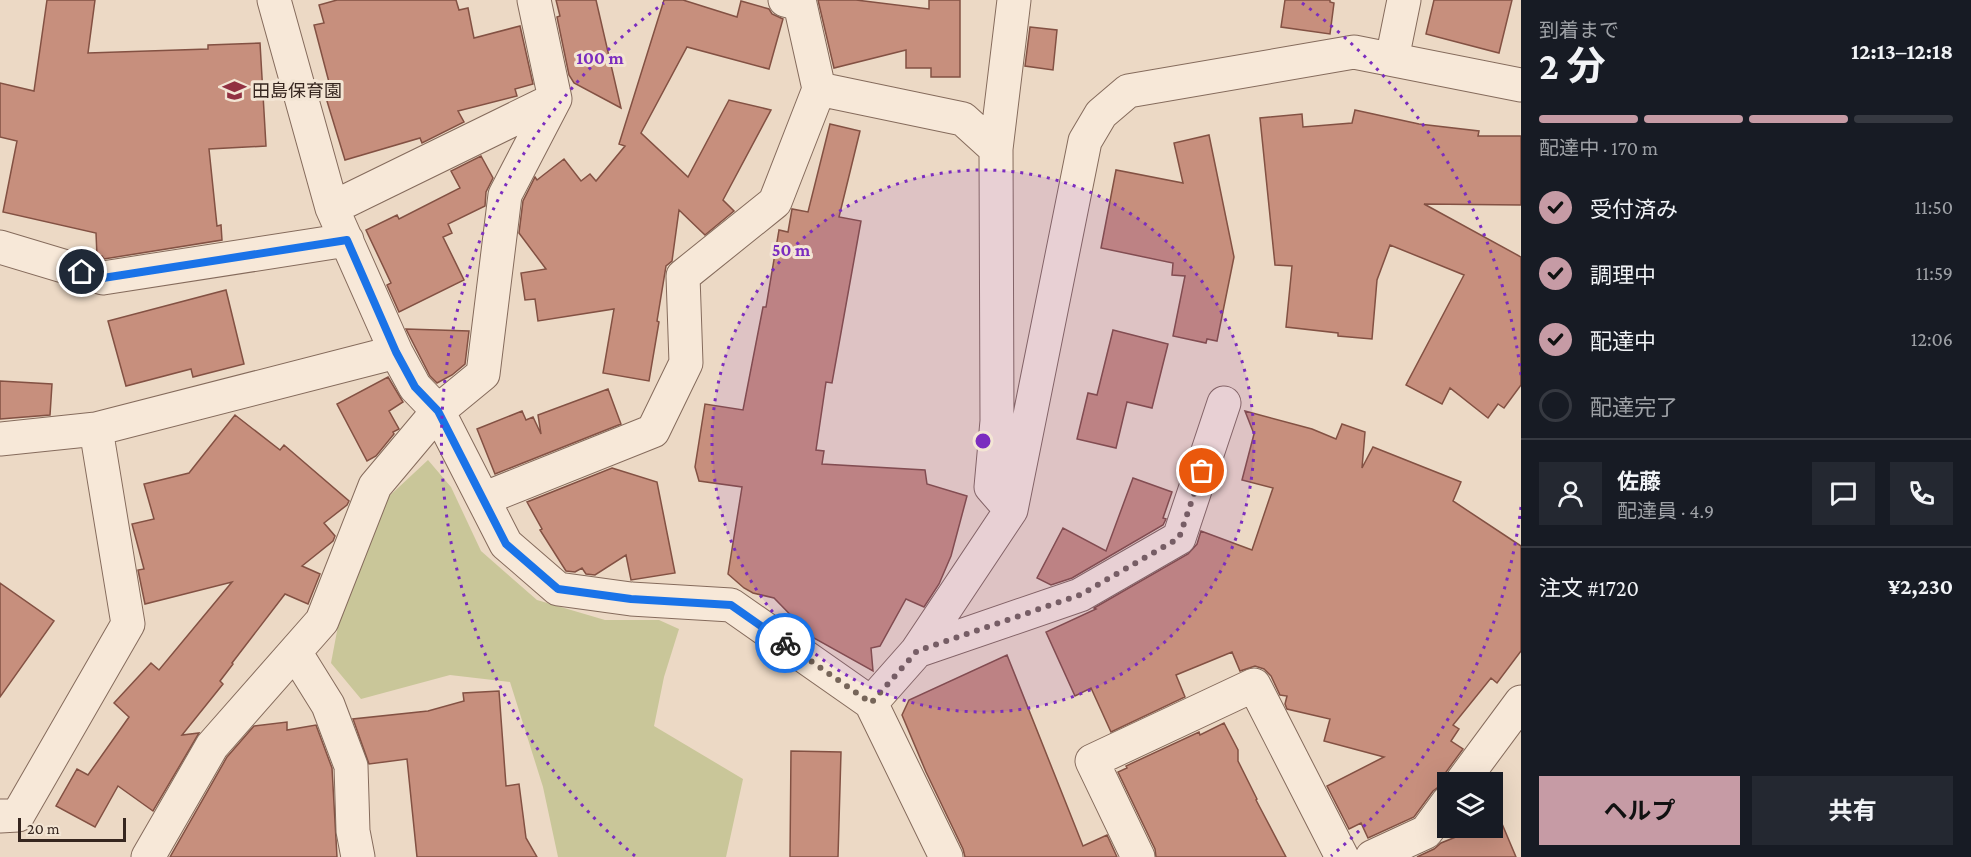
<!DOCTYPE html>
<html lang="ja">
<meta charset="utf-8">
<style>
body{margin:0;font-family:"Crimson Pro","Noto Sans JP",serif;background:#242831;color:#f1f3f6;height:100vh;display:flex;flex-direction:column;font-size:22px;white-space:nowrap}
*{box-sizing:border-box;margin:0}
p{font-size:20px;color:#9ea1a6}
.icon{flex:none;width:33px;height:33px;fill:none;stroke:currentColor;stroke-width:2;stroke-linecap:round;stroke-linejoin:round}
.map{position:relative;flex:1;overflow:hidden}
.sheet{display:flex;flex-direction:column;background:#171b24;width:450px}
.sheet>*{flex:none}
.fabs{position:absolute;left:1437px;top:772px;display:grid;gap:12px}
.fabs a{display:grid;place-items:center;width:66px;height:66px;border-radius:0px;background:#171b24;box-shadow:0 6px 24px #0002;font-size:30px}
.scale{position:absolute;left:18px;bottom:15px;width:108px;box-sizing:border-box;padding-left:6px;border:3px solid #36261f;border-top:0;font-size:16px;line-height:21px;white-space:nowrap;color:#36261f;-webkit-text-stroke:4px #f3e5d4;paint-order:stroke}
.pin{position:absolute;display:grid;place-items:center;width:51px;height:51px;color:#fff;margin:-26px;border:3px solid #fff;border-radius:50%;box-shadow:0 2px 6px #0007}
.courier{position:absolute;display:grid;place-items:center;width:60px;height:60px;margin:-30px;border:4px solid #1a73e8;border-radius:50%;background:#fff;color:#222;box-shadow:0 2px 8px #0007}
.summary em{font-style:normal;font-weight:700}
.summary div{display:flex;flex-direction:column-reverse}
.summary{display:flex;align-items:center;justify-content:space-between;height:102px;padding:0 18px}
h1{font-size:39px;font-weight:700;line-height:45px}
.bar{display:grid;grid-template-columns:repeat(4,1fr);gap:9px 6px;align-content:center;height:72px;padding:0 18px}
.bar i{height:8px;border-radius:4px;background:#363941}
.bar .on{background:#c69ba5}
.bar p{grid-column:span 4}
.line{display:flex;align-items:center;gap:15px;padding:0 18px;border-top:2px solid #363941}
.line div{flex:1}
.round{display:grid;place-items:center;flex:none;width:63px;height:63px;border-radius:0px;background:#242831}
ol{padding:0 18px;list-style:none}
li{display:flex;align-items:center;gap:18px;height:66px}
li p{margin-inline-start:auto}
li .icon{padding:6px;border-radius:50%;background:#c69ba5;color:#111;stroke-width:4}
li:last-child{color:#9ea1a6}
li i{width:33px;height:33px;border:3px solid #363941;border-radius:50%}
.action{display:flex;gap:12px;margin-top:auto;padding:12px 18px}
.action a{flex:1;height:69px;border-radius:0px;background:#c69ba5;color:#111;font-size:24px;font-weight:700;line-height:69px;text-align:center}
.action a+a{background:#242831;color:#f1f3f6}
main{display:flex;flex:1;min-height:0}
.map>svg:first-child{display:block}
.green{fill:#c9c699}
.building{fill:#c78f7d;stroke:#835143;stroke-width:1.5}
.lines{fill:none;stroke-linecap:round;stroke-linejoin:round}
.street-casing{stroke:#856b5c;stroke-width:35}
.street{stroke:#f7e8d8;stroke-width:33}
.done{stroke:#766559;stroke-width:6;stroke-dasharray:0 10.8}
.route{stroke:#1a73e8;stroke-width:8}
.ring{fill:none;stroke:#7b2cbf;stroke-width:3;stroke-dasharray:3 6}
.labels{text-anchor:middle;stroke-width:6;stroke-linejoin:round;paint-order:stroke}
.poi-label{font-size:18px;fill:#36261f;stroke:#f3e5d4;text-anchor:start}
.centre{fill:#7b2cbf;stroke:#f3e5d4;stroke-width:3}
.ring-label{font-size:18px;text-anchor:middle;font-weight:bold;fill:#7b2cbf;stroke:#f3e5d4;stroke-width:6;stroke-linejoin:round;paint-order:stroke}
</style>
<main>
<div class="map">
<svg width="1521" height="857" viewBox="0 0 1521 857">
<rect width="100%" height="100%" fill="#ecd9c5"/>
<path class="green" d="M428 460 451 487 481 551 537 600 605 620H659L679 629 664 677 654 726 743 779 726 857H558L543 787 510 682 450 675 361 699 331 663 341 610 385 500Z"/>
<path class="building" d="M47 0H95L88 53 208 49V45L260 43 266 146 209 149 217 226 221 225 222 240 104 259 102 256H97L96 233 3 212 17 141 0 137V83L34 91Z
M337 0H456L459 10 468 8 474 38 520 26 533 84 515 89 517 96 458 111 464 122 422 143 420 138 345 160 323 88 330 86 314 25 324 23 319 5Z
M556 0H596L621 108 574 83 569 75 557 17 560 16Z
M664 0H683L737 17 741 1 769 9 772 14 783 19 769 69 687 47 641 133 688 177 729 100 771 110 723 200 734 211 705 235 679 210 672 261 666 266 657 321 659 322 649 381 603 373 614 309 538 321 535 299 525 300 521 273 546 269 519 233 523 201 535 177 537 180 564 159 581 181 590 174 596 181 625 146 619 144Z
M818 0H856L929 9V0H960V77H931V68H906V50L834 68Z
M1285 0H1330V2L1334 3 1330 34 1281 27Z
M1434 0H1512L1499 53 1426 34Z
M1030 27 1057 30 1053 70 1025 66Z
M1355 110 1419 124 1479 131 1478 136H1521V205L1424 204 1521 257V385L1504 408 1498 404 1488 418 1450 388 1442 404 1406 385 1464 275 1390 245 1377 280 1372 339 1338 336V333L1286 327 1292 266 1275 265 1260 118 1302 114 1303 127 1352 123Z
M830 124 860 131 839 217 861 221 832 383 826 382 816 450 824 451 822 464 925 470 927 484 967 496 951 556 939 584 924 607 906 599 880 646 871 648 873 671 812 637 774 598 753 593 744 588 728 574 742 487 699 481 695 467 705 404 743 410 763 307H766L779 230 788 232 792 209 808 212Z
M1209 135 1234 257 1217 341 1207 339 1206 343 1173 336 1185 276 1172 275 1173 263 1101 248 1116 170 1183 183 1174 143Z
M481 156 493 178 486 192 485 206 448 224 452 233 443 237 464 280 399 312 387 285 391 283 366 230 397 215 399 219 460 188 451 171Z
M226 290 244 364 193 377 191 369 126 386 108 321Z
M406 329 469 331 465 364 452 375 437 383 430 376Z
M1113 330 1168 344 1152 408 1127 402 1116 448 1077 439 1088 393 1097 395Z
M388 377 403 402 389 411 399 429 393 432 394 434 376 456 367 461 337 404Z
M0 381 52 384 50 415 0 419Z
M608 389 621 424 495 474 477 429 522 411 526 420 533 417 541 434 538 415Z
M1245 411 1312 429 1336 439 1342 424 1365 432 1362 468 1373 447 1461 482 1453 501 1521 546V651L1497 683 1491 678 1453 725 1459 729 1451 741 1463 749 1446 772 1441 785 1433 791 1414 817 1368 838 1361 823 1349 829 1327 786 1384 757 1324 741 1330 719 1287 709 1285 704 1287 696 1280 695 1271 676 1264 669 1255 666 1240 671 1232 652 1176 675 1185 697 1111 732 1091 688 1075 696 1046 632 1096 609 1094 608 1188 554 1197 544 1201 531 1252 550 1273 488 1242 480 1254 434Z
M235 415 280 450 284 445 349 501 347 505 324 523 335 536 333 541 302 566 320 574 308 604 285 594 232 663 233 664 220 681 223 684 182 735 199 733 153 811 118 786 95 827 56 806 77 769 88 775 129 717 114 703 151 663 159 670 232 582 145 604 138 570 144 569 132 524 154 519 144 484 189 473Z
M612 468 657 482 675 573 631 580 626 555 595 575 586 574 582 568 575 572 566 571 540 530 542 529 527 502Z
M1133 478 1172 492 1163 518 1166 519 1163 525 1072 578 1051 585 1037 578 1063 528 1106 551Z
M0 583 54 621 0 697Z
M1007 655 1083 846 1107 835 1117 857H965L963 849 926 772 902 715 909 700Z
M499 691 506 786 519 784 526 838 537 857H417L407 759 369 764 353 719 428 711 464 701 463 693Z
M287 722V730L316 725 332 768 337 857H170L227 757 254 726Z
M1224 723 1238 750V761L1257 799 1256 800 1286 857H1156L1155 849 1118 772 1127 768 1126 766 1199 732 1200 735Z
M791 751 841 752 838 857H790Z
M1500 819 1516 857H1417L1434 849 1441 843 1478 828H1492V822Z"/>
<g class="lines">
<defs>
<path id="street" d="M274 0 332 208 396 352 415 387 438 411 506 544 558 589 631 599 731 605 871 703 946 857
M785 0 800 4 819 89 963 119 996 149
M1392 59 1404 0
M332 208 555 99
M0 247 103 278 347 240
M0 439 96 429 396 352
M483 499 653 431 686 363 683 276 775 202 819 89
M1011 510 991 487 997 421 996 149 1014 0
M917 651 1080 595 1179 538 1224 403
M295 652 328 705 351 766 353 831 358 857
M871 703 917 651 1011 510 1085 141 1101 114 1128 91 1354 52 1521 85
M1461 783 1521 702
M0 816 18 815 128 624 96 429
M148 857 212 746 322 621 375 486 438 411 483 374 505 195 555 99 534 0
M1138 857 1092 761 1254 685 1342 857
M1372 857 1426 832 1448 802"/>
</defs>
<use href="#street" class="street-casing"/>
<use href="#street" class="street"/>
</g>
<g class="lines">
<path class="done" d="M785 643 871 703 917 651 1080 595 1179 538 1202 471"/>
<path class="route" d="M82 272 103 278 347 240 396 352 415 387 438 411 506 544 558 589 631 599 731 605 785 643"/>
</g>
<circle cx="983" cy="441" r="271" fill="#7b2cbf" fill-opacity=".12"/>
<g class="ring">
<circle cx="983" cy="441" r="271"/>
<path d="M1521 507A542 542 0 0 1 1331 856M635 856A542 542 0 0 1 664 3M1302 3A542 542 0 0 1 1521 375"/>
</g>
<defs>
<symbol id="school-bare" viewBox="-9 -9 18 18"><path d="M0-5L7-2L0 1L-7-2ZM-4 1L0 2.5L4 1V4Q0 6-4 4Z" fill="#913041" stroke="#f3e5d4" stroke-width="2.5" paint-order="stroke"/></symbol>
</defs>
<g fill-rule="evenodd">
<use href="#school-bare" x="218" y="74" width="33" height="33"/>
</g>
<g class="labels">
<g class="poi-label">
<text x="252" y="97">田島保育園</text>
</g>
</g>
<circle cx="983" cy="441" r="9" class="centre"/>
<g class="ring-label">
<text x="600" y="64">100 m</text>
<text x="791" y="256">50 m</text>
</g>
</svg>
<div class="fabs">
<a><svg class="icon" aria-label="layers" viewBox="0 0 24 24"><path d="M12 4l9 5-9 5-9-5zM3 14l9 5 9-5"/></svg></a>
</div>
<div class="scale">20 m</div>
<div class="pin" style="left:1202px;top:471px;background:#ea580c"><svg class="icon" aria-label="bag" viewBox="0 0 24 24"><path d="M5 8h14l-1 12H6zM9 8a3 3 0 0 1 6 0"/></svg></div>
<div class="pin" style="left:82px;top:272px;background:#1f2937"><svg class="icon" aria-label="home" viewBox="0 0 24 24"><path d="M3 11l9-7 9 7M6 9v11h12V9"/></svg></div>
<div class="courier" style="left:785px;top:643px"><svg class="icon" aria-label="bike" viewBox="0 0 24 24"><circle cx="6" cy="16" r="4"/><circle cx="18" cy="16" r="4"/><path d="M6 16l4-8h5l3 8M10 8l3 8H6M13 5h3"/></svg></div>
</div>
<section class="sheet">
<div class="summary"><div><h1>2 分</h1><p>到着まで</p></div><em>12:13–12:18</em></div>
<div class="bar"><i class="on"></i><i class="on"></i><i class="on"></i><i></i><p>配達中 · 170 m</p></div>
<ol>
<li><svg class="icon" aria-label="check" viewBox="0 0 24 24"><path d="M5 12l5 5 9-10"/></svg>受付済み<p>11:50</p></li>
<li><svg class="icon" aria-label="check" viewBox="0 0 24 24"><path d="M5 12l5 5 9-10"/></svg>調理中<p>11:59</p></li>
<li><svg class="icon" aria-label="check" viewBox="0 0 24 24"><path d="M5 12l5 5 9-10"/></svg>配達中<p>12:06</p></li>
<li><i></i>配達完了</li>
</ol>
<div class="line" style="height:108px"><a class="round"><svg class="icon" aria-label="person" viewBox="0 0 24 24"><circle cx="12" cy="8" r="4"/><path d="M4 21q1-7 8-7t8 7"/></svg></a><div><b>佐藤</b><p>配達員 · 4.9</p></div><a class="round"><svg class="icon" aria-label="chat" viewBox="0 0 24 24"><path d="M4 5h16v11H9l-5 4z"/></svg></a><a class="round"><svg class="icon" aria-label="phone" viewBox="0 0 24 24"><path d="M5 4h4l2 5-3 2q2 4 5 5l2-3 5 2v4C11 20 4 13 5 4z"/></svg></a></div>
<div class="line" style="height:78px"><div>注文 #1720</div><b>¥2,230</b></div>
<div class="action"><a>ヘルプ</a><a>共有</a></div>
</section>
</main>
